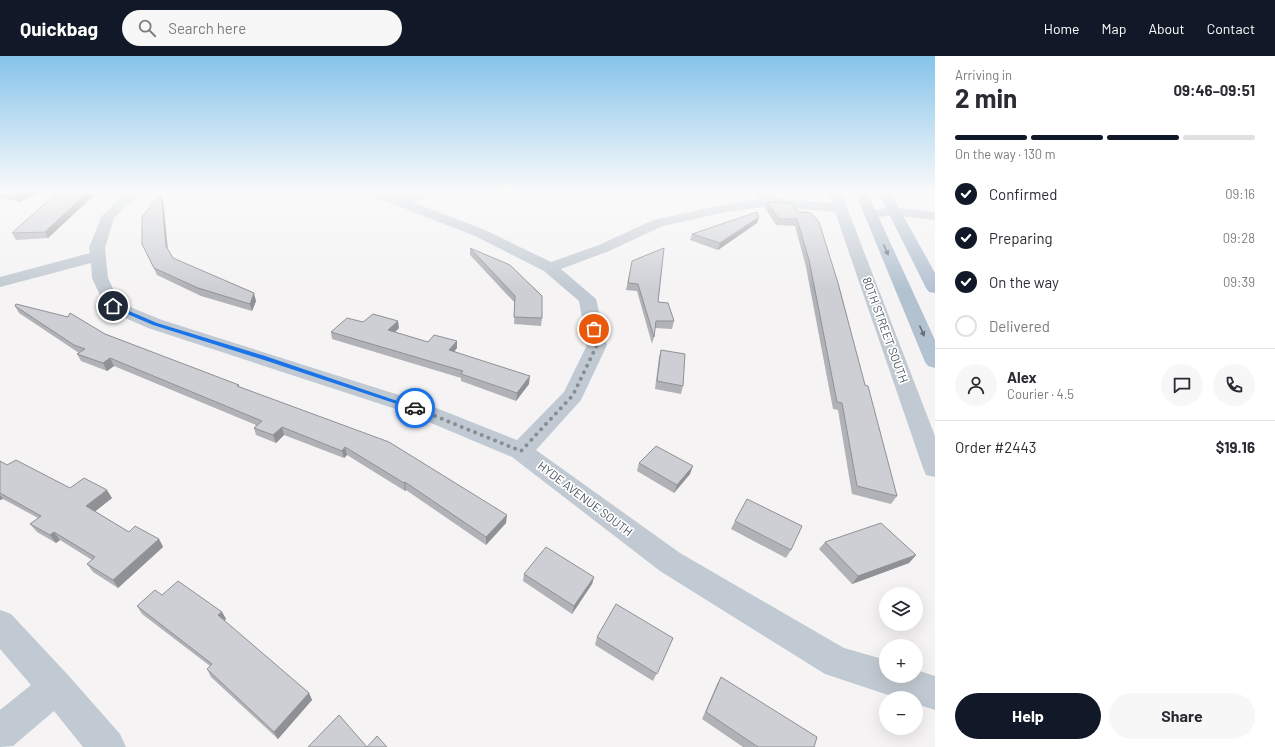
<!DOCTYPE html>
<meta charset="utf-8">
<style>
body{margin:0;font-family:Barlow,sans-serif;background:#f7f7f7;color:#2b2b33;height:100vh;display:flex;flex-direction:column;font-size:15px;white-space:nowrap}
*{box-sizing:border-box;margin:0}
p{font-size:13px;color:#7c7c81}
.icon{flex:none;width:22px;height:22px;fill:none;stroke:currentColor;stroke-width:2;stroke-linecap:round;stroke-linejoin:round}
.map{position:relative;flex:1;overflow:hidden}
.side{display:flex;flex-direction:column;background:#fff;width:340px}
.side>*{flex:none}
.controls{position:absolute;left:879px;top:531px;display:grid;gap:8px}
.controls a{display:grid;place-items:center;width:44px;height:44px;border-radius:50%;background:#fff;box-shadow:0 4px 16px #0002;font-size:20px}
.pin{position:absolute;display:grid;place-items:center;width:34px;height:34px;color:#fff;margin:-17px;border:2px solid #fff;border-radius:50%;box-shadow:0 1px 4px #0007}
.courier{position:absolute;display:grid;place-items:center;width:40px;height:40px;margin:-20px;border:3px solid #1a73e8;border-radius:50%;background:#fff;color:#222;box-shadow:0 1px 5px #0007}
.head em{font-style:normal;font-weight:700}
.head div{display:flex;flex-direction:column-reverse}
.head{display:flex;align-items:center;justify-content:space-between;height:68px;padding:0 20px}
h1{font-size:26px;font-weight:700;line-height:30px}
.bar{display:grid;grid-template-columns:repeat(4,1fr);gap:6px 4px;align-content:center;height:48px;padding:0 20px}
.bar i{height:5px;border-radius:3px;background:#e1e1e2}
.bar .active{background:#111827}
.bar p{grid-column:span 4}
.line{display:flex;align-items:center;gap:10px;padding:0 20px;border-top:1px solid #e1e1e2}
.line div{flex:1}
.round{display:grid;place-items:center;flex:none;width:42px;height:42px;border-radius:21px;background:#f7f7f7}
ol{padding:0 20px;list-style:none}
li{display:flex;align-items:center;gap:12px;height:44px}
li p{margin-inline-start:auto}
li .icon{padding:4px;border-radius:50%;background:#111827;color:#fff;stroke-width:4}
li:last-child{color:#7c7c81}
li i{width:22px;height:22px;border:2px solid #e1e1e2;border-radius:50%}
.cta{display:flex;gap:8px;margin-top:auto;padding:8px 20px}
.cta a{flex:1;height:46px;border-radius:24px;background:#111827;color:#fff;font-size:16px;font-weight:700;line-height:46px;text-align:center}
.cta a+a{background:#f7f7f7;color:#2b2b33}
header{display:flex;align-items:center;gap:24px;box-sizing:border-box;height:56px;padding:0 20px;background:#111827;color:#fff}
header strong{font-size:19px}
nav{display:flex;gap:22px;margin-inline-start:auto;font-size:14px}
.search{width:280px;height:36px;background:#f7f7f7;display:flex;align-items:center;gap:10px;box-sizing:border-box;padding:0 14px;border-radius:22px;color:#7c7c81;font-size:15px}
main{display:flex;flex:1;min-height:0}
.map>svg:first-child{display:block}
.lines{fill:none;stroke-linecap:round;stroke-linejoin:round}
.minor{fill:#c1cad2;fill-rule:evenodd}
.major{fill:#b3c2d1;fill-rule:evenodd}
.wall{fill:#b0b2b7}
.shaded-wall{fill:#909195}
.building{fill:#cdcfd5;stroke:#909195}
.oneway{fill:#64717d}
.route{fill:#1a73e8}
.done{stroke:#868d94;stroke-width:4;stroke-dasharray:0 7.2}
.labels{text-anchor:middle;stroke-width:3.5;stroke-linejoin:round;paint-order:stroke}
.street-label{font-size:12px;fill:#4a5661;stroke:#fff}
</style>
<header>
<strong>Quickbag</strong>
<div class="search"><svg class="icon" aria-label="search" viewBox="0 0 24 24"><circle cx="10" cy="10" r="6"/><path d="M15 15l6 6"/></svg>Search here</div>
<nav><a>Home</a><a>Map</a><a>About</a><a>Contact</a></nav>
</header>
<main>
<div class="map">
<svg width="935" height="691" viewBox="0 0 935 691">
<rect width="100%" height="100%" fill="#f5f3f3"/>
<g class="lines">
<path class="minor" d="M127 136H141L114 162 105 192 108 222 120 247 162 264 421 346 517 384 564 336 587 289 579 245 544 215 475 180 370 139 369 136H387L400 141 417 136H437L436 139 412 146 485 174 551 206 599 189 653 164 726 148 770 142 832 147 829 136H841L935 380V421L926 419 923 412 835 156 770 150 726 156 663 170 609 195 561 213 596 243 607 289 581 344 536 394 680 497 844 592 886 604V620H916V614L935 620V654L916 648V642H897L825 618 660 515 512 401 405 356 148 272 107 254 92 222 91 207 0 231V221L90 197 89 192 101 161Z
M894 151 935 156V164L894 159 871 162 866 161 864 158 866 155Z
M0 554 11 558 68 619 120 678 126 691H83L54 655 13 690 0 691V654L31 629 0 593Z"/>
<path class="major" d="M855 136H867L935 284V312L928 310 925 306Z
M878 136H890L935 217V237L929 236 926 232Z"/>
</g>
<path class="wall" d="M0 136H42L19 146 0 142Z
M754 136H776L774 141 758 142Z
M93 140 48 182 16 184 12 177Z
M163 143 168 194 173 202 256 245 252 255 201 240 157 219 142 188Z
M767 146 799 156 865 329 897 440 891 448 852 438 838 354 833 353 806 211 795 170 776 169 765 152Z
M759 161 757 167 718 194 690 184 692 178Z
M470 192 542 262 541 270 514 268 515 247 470 199Z
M632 205 658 246 674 265 672 273 655 272 654 281 652 288 637 235 626 234Z
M15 250 105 278 239 331 506 467 486 489 406 434 405 435 347 399 344 402 284 379 276 387 256 379 254 372 256 369 114 310 107 315 81 305 77 298 79 297 19 257Z
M363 266 399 272 395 276 428 286 457 285V292L454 295 529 328 516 345 461 325V322L332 283 331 276Z
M661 294 683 330 681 338 655 333 659 301Z
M0 405 7 409 70 432 112 442 95 455 129 476 159 483 163 491 118 532 93 516 87 508 92 504 60 484 56 487 37 476 30 468 38 462 3 443 0 444Z
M639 407 690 418 674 437 637 415Z
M735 465 791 494 786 502 731 473Z
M825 486 916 499 909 507 852 528 819 493Z
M524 518 594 521 592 528 572 558 523 525Z
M162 539 222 556 226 563 224 565 309 637 312 644 278 683 211 621 207 613 210 610 142 558 137 550Z
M597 581 673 582 653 625 595 589Z
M721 621 814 691H743L702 663 717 628Z"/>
<path class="shaded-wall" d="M24 136H42L19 146 16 140Z
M88 136H91L93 140 48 182 45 176Z
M161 137 163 143 168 197 166 190Z
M759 161 757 167 718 194 720 187Z
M254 237 256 245 252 255 250 248Z
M398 265 399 272 389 282 388 274Z
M457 285V292L450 301 449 294Z
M110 302 114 310 107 315 103 307Z
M530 320 529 328 516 345 517 337Z
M282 371 284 379 276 387 273 379Z
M345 391 347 399 344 402 342 395Z
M693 410 690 418 674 437 677 429Z
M405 426 406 434 405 435 404 427Z
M107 434 112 442 92 458 86 450Z
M0 439 3 443 0 444Z
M507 459 506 467 486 489V481Z
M54 476 60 484 56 487 50 479Z
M159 483 163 491 118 532 113 524Z
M916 499 909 507 852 528 858 520Z
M594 521 592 528 572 558 574 550Z
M222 556 226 563 222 567 218 559Z
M309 637 312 644 278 683 274 676Z"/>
<path class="building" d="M0 136H24L16 140 0 137Z
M58 136H88L45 176 12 177Z
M161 137 166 190 173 202 254 237 250 248 198 232 154 212 142 188V161Z
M767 146 789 147 799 156 811 157 819 166 838 227 865 329 868 330 897 440 857 430 842 347 837 346 809 204 797 163H779Z
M757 156 759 161 720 187 692 178Z
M470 192 510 209 542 240V262L514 261 515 240Z
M664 192 658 246 668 247 674 265H656L654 281 638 228 628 227 632 205Z
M16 248 68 261 70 257 105 278 239 329 237 330 389 386 507 459 486 481 405 426 404 427 345 391 342 395 282 371 273 379 254 372 262 365 110 302 103 307 77 298 85 293 74 289 15 250Z
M373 258 398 265 388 274 428 286 434 279 457 285 449 294 530 320 517 337 461 318 463 315 331 276 347 262 363 266Z
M661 294 685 298 683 330 657 325Z
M656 390 693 410 677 429 639 407Z
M16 404 70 432 84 422 107 434 86 450 129 476 135 470 159 483 113 524 87 508 95 501 54 476 50 479 30 468 41 460 0 437V405L7 409Z
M747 443 802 470 791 494 735 465Z
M881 467 916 499 858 520 825 486Z
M546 491 594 521 574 550 524 518Z
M178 525 222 556 218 559 309 637 274 676 207 613 212 608 137 550 155 534 162 539Z
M616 548 673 582 657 618 597 581Z
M721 621 817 681 814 691H758L706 656Z
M339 659 367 691 377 680 387 691H308Z"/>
<defs><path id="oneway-solid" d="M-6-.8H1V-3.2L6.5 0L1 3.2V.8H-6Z"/></defs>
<g class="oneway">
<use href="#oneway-solid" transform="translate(886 194) rotate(66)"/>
<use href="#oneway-solid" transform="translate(922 275) rotate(66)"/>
</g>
<linearGradient id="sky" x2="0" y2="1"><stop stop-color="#85c3ea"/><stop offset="0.58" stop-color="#fafafa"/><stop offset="1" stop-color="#fafafa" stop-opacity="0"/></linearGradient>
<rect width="935" height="233" fill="url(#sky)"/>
<path class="route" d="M111 249H115L157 267 265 300 418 352 415 354 412 353 261 303 153 269 111 251Z"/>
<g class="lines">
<path class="done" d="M415 352 521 395 573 339 597 289 594 273"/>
</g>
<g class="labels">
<g class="street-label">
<text transform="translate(885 274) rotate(70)" y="4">80TH STREET SOUTH</text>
<text transform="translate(585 443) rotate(37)" y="4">HYDE AVENUE SOUTH</text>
</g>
</g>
</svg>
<div class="controls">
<a><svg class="icon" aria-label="layers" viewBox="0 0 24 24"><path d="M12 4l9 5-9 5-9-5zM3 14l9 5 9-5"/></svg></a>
<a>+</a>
<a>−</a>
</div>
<div class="pin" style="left:594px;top:273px;background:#ea580c"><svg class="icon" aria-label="bag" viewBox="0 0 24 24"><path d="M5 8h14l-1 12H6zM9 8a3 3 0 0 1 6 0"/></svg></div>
<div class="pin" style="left:113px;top:250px;background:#1f2937"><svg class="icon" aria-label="home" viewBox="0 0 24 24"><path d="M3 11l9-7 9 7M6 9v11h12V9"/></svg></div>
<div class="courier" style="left:415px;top:352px"><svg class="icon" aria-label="car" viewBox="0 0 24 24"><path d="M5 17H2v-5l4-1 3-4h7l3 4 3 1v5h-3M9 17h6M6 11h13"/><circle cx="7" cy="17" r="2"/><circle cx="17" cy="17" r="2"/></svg></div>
</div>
<section class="side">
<div class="head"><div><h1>2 min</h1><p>Arriving in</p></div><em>09:46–09:51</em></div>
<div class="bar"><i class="active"></i><i class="active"></i><i class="active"></i><i></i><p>On the way · 130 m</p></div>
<ol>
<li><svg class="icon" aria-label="check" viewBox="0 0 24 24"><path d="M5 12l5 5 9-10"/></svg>Confirmed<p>09:16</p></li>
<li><svg class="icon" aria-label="check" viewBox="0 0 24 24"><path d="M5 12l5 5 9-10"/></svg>Preparing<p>09:28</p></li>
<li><svg class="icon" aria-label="check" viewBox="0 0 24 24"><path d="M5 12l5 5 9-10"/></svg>On the way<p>09:39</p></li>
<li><i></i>Delivered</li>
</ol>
<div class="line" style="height:72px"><a class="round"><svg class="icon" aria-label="person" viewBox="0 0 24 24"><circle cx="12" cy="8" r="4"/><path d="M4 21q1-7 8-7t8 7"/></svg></a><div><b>Alex</b><p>Courier · 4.5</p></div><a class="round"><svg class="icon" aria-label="chat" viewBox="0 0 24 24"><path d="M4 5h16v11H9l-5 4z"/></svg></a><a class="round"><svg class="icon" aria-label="phone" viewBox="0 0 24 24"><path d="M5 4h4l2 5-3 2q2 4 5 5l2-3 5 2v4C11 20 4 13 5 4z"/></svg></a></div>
<div class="line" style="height:52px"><div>Order #2443</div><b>$19.16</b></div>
<div class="cta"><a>Help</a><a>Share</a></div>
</section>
</main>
